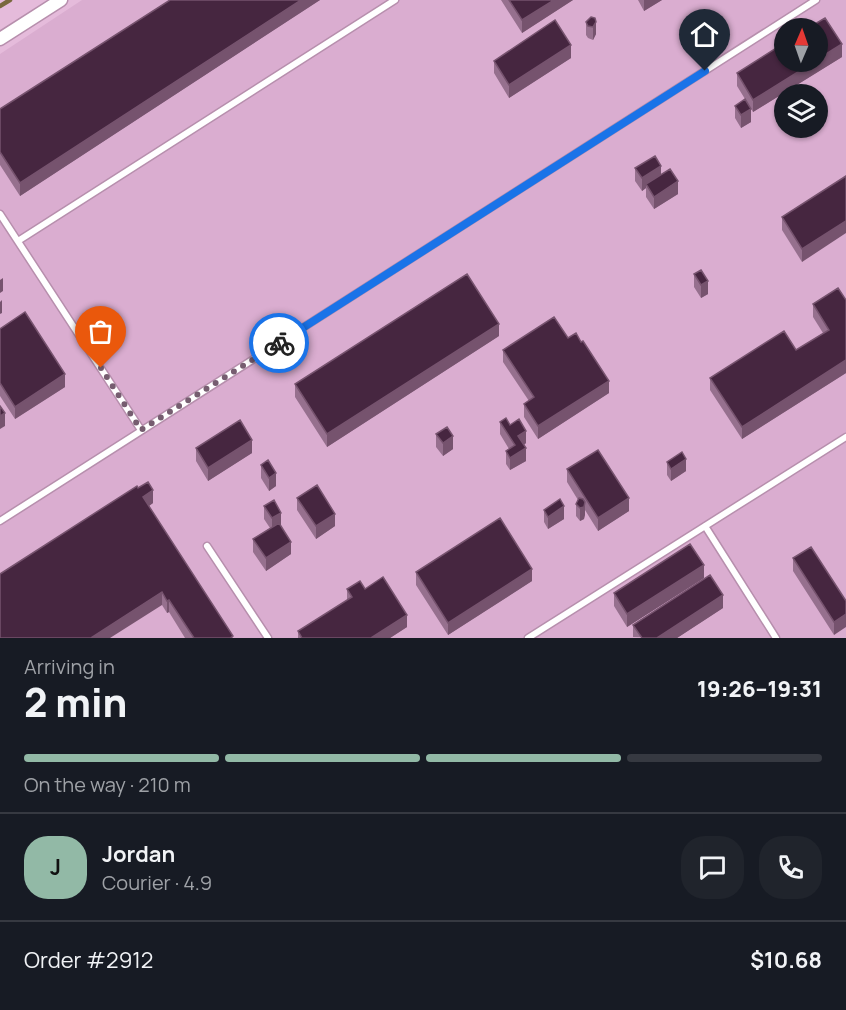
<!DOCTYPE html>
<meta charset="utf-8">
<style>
body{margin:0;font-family:Manrope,sans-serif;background:#20242c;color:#f1f3f6;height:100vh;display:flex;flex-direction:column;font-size:22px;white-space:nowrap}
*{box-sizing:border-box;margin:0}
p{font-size:20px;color:#9ea1a6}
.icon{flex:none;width:33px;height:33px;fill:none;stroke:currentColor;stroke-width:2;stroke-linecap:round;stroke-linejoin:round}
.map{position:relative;height:638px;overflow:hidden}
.details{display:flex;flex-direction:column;background:#171b24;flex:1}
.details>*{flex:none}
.needle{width:39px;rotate:2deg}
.controls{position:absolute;left:774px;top:18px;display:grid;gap:12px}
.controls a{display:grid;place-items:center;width:54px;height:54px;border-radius:50%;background:#171b24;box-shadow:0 2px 4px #0004;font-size:30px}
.pin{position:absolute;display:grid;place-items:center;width:51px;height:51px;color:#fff;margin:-62px -26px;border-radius:50% 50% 50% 0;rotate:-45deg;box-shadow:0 0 6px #0007}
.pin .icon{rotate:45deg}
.courier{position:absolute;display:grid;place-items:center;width:60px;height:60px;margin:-30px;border:4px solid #1a73e8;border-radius:50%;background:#fff;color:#222;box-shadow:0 2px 8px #0007}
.head em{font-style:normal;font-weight:800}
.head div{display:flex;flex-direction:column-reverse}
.head{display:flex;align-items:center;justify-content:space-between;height:102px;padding:0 24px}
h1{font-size:39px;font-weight:800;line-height:45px}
.bar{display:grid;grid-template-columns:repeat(4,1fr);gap:9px 6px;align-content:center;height:72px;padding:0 24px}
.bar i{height:8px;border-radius:4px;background:#363941}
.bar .selected{background:#92b9a6}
.bar p{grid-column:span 4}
.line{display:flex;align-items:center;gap:15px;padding:0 24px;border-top:2px solid #363941}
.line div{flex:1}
.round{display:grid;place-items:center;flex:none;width:63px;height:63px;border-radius:24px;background:#20242c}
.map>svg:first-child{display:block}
.built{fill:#daadd0;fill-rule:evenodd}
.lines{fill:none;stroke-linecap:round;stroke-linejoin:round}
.stream{stroke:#79683e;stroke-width:4.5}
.service-casing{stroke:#b78fad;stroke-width:9}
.minor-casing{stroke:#b78fad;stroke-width:15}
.service{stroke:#fff;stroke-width:6}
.minor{stroke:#fff;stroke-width:12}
.wall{fill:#96708e}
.shaded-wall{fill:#76536e}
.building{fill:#462640;stroke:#76536e;stroke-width:1.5}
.done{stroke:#765d70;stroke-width:6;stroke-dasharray:0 10.8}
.route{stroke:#1a73e8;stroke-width:8}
</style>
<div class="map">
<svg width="846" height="638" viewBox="0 0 846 638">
<rect width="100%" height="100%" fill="#e5bbdb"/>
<path class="built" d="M82 0H846V638H0V54ZM784 28H818V62H784ZM784 94H818V128H784Z"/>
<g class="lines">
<path class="stream" d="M0 6 10 0"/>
<defs>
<path id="service" d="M0 214 141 430
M18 241 395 0
M0 521 816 0
M705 526 776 638
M207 546 268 638
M528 638 846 437"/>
<path id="minor" d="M0 39 61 0"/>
</defs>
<use href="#service" class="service-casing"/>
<use href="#minor" class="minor-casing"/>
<use href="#service" class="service"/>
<use href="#minor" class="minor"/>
</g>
<path class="wall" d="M170 0H320L20 196 0 165V109Z
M501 0H573L522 33Z
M638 0H662L644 11Z
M586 22H596V34L593 40 588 38 586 35Z
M842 57 753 112 737 86V73Z
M571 58 509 98 494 73V61Z
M735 106 751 122 741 128 735 118Z
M635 168 661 175 678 194 654 209 646 197V188L642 191 635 181Z
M846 176 802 262 782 230V217Z
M694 274 708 294 701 298 694 287Z
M838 288 846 373 742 439 710 390V378L796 350 823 333 813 317V304Z
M0 329 65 387 15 419 0 396Z
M499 336 327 447 295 397V384Z
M568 338 609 393 538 439 524 417V404L529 401 503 362V350Z
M500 422 510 425 526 443 524 445 526 461 510 470 506 464V451L509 449 500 434Z
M436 434 453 449 443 456 436 447Z
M196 448 252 453 208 481 196 461Z
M667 462 686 471 671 481 667 475Z
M261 465 276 486 269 491 261 478Z
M567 469 629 511 598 531 585 510 584 519 580 521 576 516V504L578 500 567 482Z
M138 488 153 503 149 506 233 638H185L169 612 167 613 162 605Z
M297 498 335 526 316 539 297 510Z
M264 506 281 525 280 526 291 554 266 571 253 552V539L270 528 264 519Z
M544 510 564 519 548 529 544 522Z
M793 558 846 601 834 635 793 571Z
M416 572 532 581 448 635 416 585Z
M704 578 627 627 614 606V593Z
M347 589H365L407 627 390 638H298V631L347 600Z
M723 608 677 638 633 637V625Z"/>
<path class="shaded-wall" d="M301 0H320L20 196V183Z
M554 0H573L522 33V20Z
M644 0H662L644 11Z
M596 22V34L593 40V27Z
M842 44V57L753 112V100L814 62H818V59Z
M571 45V58L509 98V85Z
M751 109V122L741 128V115Z
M661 166V179L646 184V188L642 191V178Z
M678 181V194L654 209V197Z
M846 221V233L802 262V249Z
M3 278V291L0 293V280Z
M708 281V294L701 298V285Z
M2 300V313L0 314V302Z
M499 324V336L327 447V434Z
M846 360V373L742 439V427Z
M65 374V387L15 419V407Z
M609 381V393L538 439V426Z
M5 413V426L0 429V416Z
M526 431V443L518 449V436Z
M453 436V449L443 456V443Z
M252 440V453L208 481V468Z
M526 448V461L510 470V458Z
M686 459V471L671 481V469Z
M276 473V486L269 491V478Z
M153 490V503L143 510V497Z
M629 498V511L598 531V518Z
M585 502V515L584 519 580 521V508Z
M564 506V519L548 529V517Z
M281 513V525L272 531V518Z
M335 514V526L316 539V526Z
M291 542V554L266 571V558Z
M704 565V578L627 627V614Z
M532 569V581L448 635V623Z
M162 592V605L110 638H91Z
M723 595V608L677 638H657Z
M169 600V612L167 613V601Z
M846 614V627L834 635V622Z
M407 615V627L390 638H371Z"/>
<path class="building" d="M170 0H301L20 183 0 152V109Z
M509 0H554L522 20Z
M591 17 595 18 596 22 593 27 588 26 586 22Z
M825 18 842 44 818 59V28H808Z
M555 20 571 45 509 85 494 61Z
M784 43V62H814L753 100 737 73Z
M745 99 751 109 741 115 735 106Z
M655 156 661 166 642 178 635 168Z
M670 169 678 181 654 197 646 184Z
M846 176V221L802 249 782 217Z
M701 270 708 281 701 285 694 274Z
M467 274 499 324 327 434 295 384Z
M838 288 846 300V360L742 427 710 378 784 331 796 350 829 330 813 304Z
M25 312 65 374 15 407 0 383V329Z
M554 317 568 338 576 333 581 342 583 341 609 381 538 426 524 404 534 397 503 350Z
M0 406 5 413 0 416Z
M506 418 510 425 519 419 526 431 518 436 526 448 510 458 506 451 515 445 500 422Z
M240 420 252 440 208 468 196 448Z
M447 427 453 436 443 443 436 434Z
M598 450 629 498 598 518 567 469Z
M682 452 686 459 671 469 667 462Z
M268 460 276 473 269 478 261 465Z
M148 482 153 490 143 497 233 636 230 638H194L169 600 167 601 162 592 91 638H0V574L137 486 138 488Z
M317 485 335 514 316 526 297 498Z
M579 498 583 499 585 502 584 507 580 508 576 504Z
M560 499 564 506 548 517 544 510Z
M274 500 281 513 272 518 264 506Z
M500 518 532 569 448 623 416 572Z
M279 523 291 542 266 558 253 539Z
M690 544 704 565 627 614 614 593Z
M811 547 846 601V614L834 622 793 558Z
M710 575 723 595 657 638H642L633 625Z
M383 577 407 615 371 638H302L298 631 352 597 347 589 360 581 365 589Z"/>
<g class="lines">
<path class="done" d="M101 368 141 430 279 343"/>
<path class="route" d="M279 343 705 71"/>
</g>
</svg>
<div class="controls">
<a><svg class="needle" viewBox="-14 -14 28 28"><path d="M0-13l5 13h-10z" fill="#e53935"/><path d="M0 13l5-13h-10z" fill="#9ea1a6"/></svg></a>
<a><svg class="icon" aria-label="layers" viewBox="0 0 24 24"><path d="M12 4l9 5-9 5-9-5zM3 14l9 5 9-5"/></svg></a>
</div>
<div class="pin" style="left:101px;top:368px;background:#ea580c"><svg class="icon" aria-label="bag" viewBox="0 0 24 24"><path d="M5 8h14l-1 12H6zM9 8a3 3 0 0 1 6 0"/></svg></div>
<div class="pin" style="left:705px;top:71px;background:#1f2937"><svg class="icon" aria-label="home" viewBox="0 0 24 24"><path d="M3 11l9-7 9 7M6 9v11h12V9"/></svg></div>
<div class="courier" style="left:279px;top:343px"><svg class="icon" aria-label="bike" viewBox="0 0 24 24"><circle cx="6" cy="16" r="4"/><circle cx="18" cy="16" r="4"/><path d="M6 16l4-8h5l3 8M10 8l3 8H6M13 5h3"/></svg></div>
</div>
<section class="details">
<div class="head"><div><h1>2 min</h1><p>Arriving in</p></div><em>19:26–19:31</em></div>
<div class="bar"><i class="selected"></i><i class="selected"></i><i class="selected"></i><i></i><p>On the way · 210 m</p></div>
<div class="line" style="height:108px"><b class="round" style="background:#92b9a6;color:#111">J</b><div><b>Jordan</b><p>Courier · 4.9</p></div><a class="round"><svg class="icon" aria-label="chat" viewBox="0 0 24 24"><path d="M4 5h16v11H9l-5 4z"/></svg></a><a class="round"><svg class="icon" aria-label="phone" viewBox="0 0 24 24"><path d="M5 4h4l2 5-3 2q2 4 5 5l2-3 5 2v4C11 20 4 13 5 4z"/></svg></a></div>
<div class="line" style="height:78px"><div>Order #2912</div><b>$10.68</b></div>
</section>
